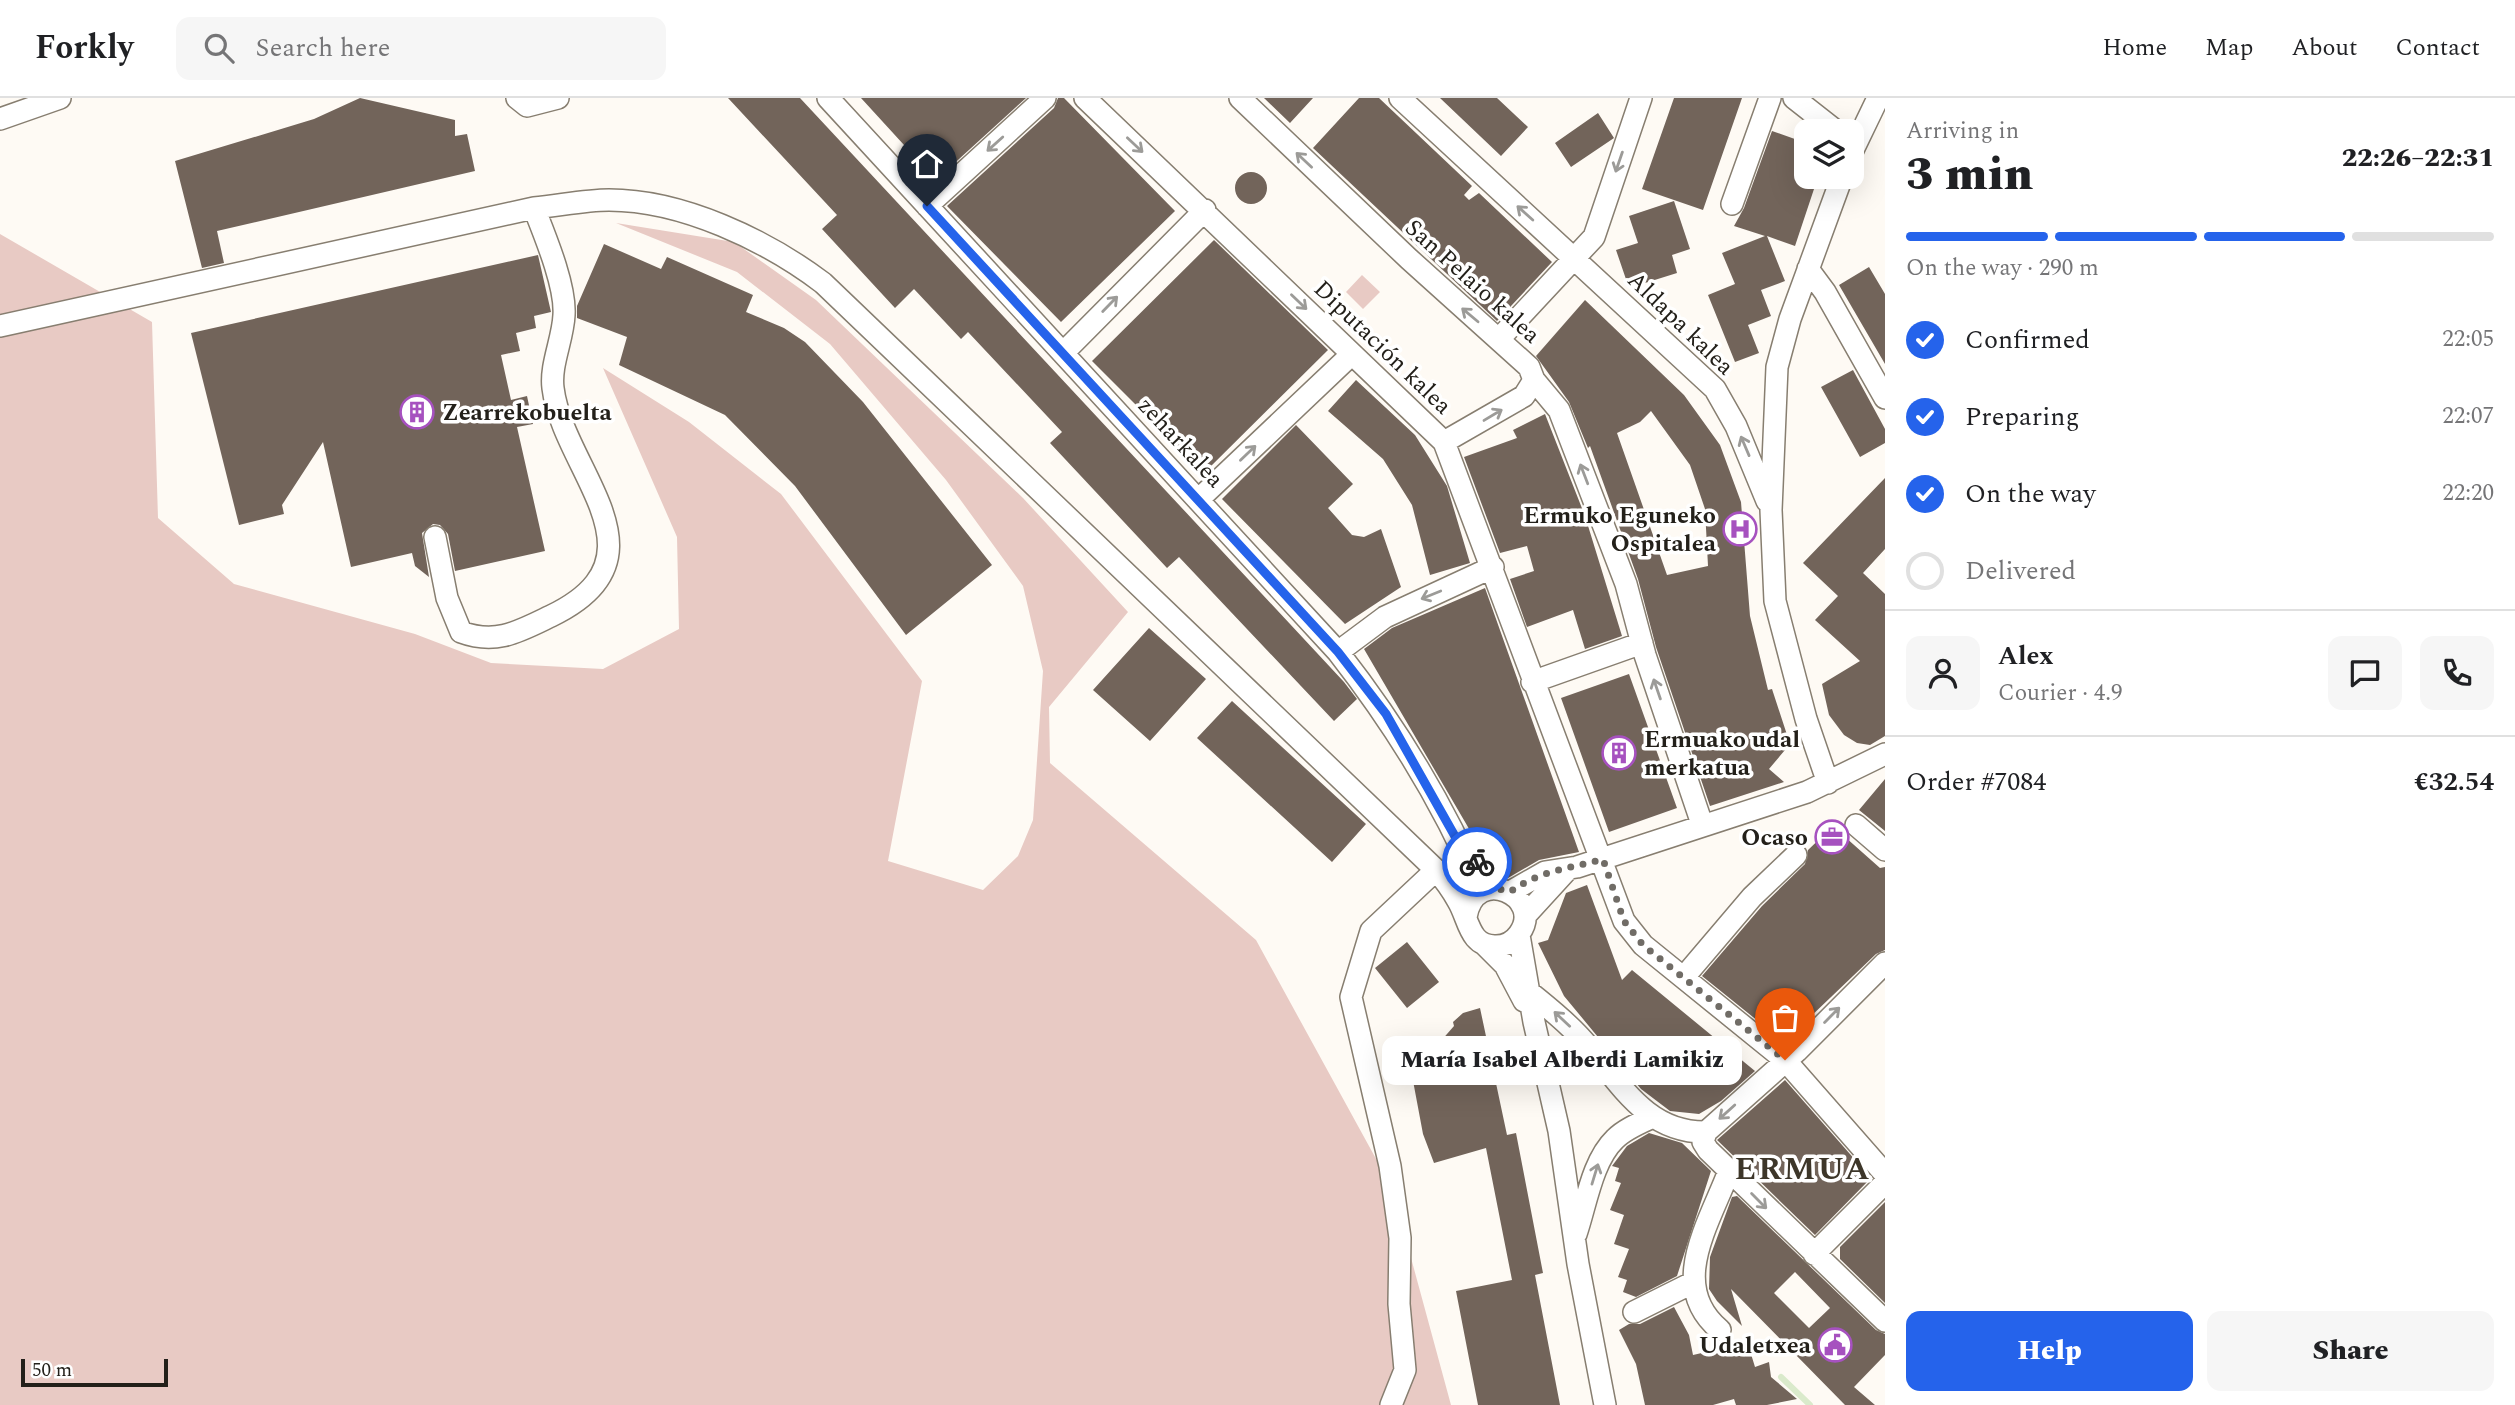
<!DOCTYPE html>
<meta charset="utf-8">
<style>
body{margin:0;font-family:Spectral,serif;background:#f6f6f6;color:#202124;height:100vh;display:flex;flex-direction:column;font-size:26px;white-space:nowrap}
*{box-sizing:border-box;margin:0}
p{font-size:23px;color:#757577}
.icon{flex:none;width:38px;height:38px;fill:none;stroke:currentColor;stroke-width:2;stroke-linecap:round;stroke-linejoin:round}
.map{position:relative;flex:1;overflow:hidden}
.side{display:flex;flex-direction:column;background:#fff;width:630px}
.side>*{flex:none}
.fabs{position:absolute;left:1794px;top:21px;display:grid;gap:14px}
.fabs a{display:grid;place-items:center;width:70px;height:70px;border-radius:14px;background:#fff;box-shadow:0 7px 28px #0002;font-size:35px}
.scale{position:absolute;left:21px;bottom:18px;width:147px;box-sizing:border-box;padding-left:7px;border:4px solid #23201a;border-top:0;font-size:19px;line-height:24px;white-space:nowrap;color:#23201a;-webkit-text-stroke:5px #fff;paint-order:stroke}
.pin{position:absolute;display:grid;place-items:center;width:60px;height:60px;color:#fff;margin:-72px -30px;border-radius:50% 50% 50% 0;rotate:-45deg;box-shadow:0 0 7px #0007}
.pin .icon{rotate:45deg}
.courier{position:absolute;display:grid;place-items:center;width:70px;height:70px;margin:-35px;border:5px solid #2563eb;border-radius:50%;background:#fff;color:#222;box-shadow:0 2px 9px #0007}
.bubble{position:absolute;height:49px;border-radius:14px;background:#fff;box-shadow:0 7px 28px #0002;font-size:23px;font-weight:800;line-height:49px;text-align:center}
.summary em{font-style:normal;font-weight:800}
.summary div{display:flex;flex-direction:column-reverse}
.summary{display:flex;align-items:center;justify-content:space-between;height:119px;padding:0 21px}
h1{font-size:46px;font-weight:800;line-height:52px}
.bar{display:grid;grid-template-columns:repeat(4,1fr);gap:10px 7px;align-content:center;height:84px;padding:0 21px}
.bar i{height:9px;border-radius:5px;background:#e0e0e0}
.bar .selected{background:#2563eb}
.bar p{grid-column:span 4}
.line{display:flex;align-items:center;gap:18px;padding:0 21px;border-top:2px solid #e0e0e0}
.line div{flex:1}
.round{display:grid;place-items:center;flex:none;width:74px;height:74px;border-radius:14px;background:#f6f6f6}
ol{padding:0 21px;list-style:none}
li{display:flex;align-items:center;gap:21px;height:77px}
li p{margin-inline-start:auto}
li .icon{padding:7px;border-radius:50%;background:#2563eb;color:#fff;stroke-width:4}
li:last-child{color:#757577}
li i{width:38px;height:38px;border:4px solid #e0e0e0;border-radius:50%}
.primary-button{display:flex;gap:14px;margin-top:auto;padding:14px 21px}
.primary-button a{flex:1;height:80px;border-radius:14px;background:#2563eb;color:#fff;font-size:28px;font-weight:800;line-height:80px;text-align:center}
.primary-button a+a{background:#f6f6f6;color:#202124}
header{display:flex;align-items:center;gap:42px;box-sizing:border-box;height:98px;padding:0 35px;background:#fff;border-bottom:2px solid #e0e0e0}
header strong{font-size:33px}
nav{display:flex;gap:38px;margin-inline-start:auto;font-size:24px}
.search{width:490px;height:63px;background:#f6f6f6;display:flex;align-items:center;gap:18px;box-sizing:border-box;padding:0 24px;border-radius:14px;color:#757577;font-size:26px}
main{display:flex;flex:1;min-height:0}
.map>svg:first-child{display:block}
.green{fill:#e8cac4}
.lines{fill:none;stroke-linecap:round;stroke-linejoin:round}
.stream{stroke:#daeacb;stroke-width:6}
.building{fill:#72645a;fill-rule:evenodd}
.minor-casing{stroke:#877e70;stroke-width:24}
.minor{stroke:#fff;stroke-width:21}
.oneway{stroke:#9c9b98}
.done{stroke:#706c66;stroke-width:7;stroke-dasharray:0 12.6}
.route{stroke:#2563eb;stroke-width:9}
.labels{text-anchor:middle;stroke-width:7;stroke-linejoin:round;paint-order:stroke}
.street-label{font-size:24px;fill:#23201a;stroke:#fff}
.poi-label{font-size:24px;font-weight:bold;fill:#23201a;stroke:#fff;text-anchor:end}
.district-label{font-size:32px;font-weight:bold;letter-spacing:2px;fill:#3d3629;stroke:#fff}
</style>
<header>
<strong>Forkly</strong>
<div class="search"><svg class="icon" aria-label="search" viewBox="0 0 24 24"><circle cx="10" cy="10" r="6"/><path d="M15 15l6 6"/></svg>Search here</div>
<nav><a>Home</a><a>Map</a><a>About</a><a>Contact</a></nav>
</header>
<main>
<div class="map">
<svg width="1885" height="1307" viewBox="0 0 1885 1307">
<rect width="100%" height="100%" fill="#fefaf4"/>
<path class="green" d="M616 125 734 144 816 202 1023 400 1128 514 1049 609 1050 665 1256 842 1392 1090 1451 1307H0V136L152 224 158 420 234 486 415 536 491 565 603 571 679 531 677 439 603 270 689 324 781 396 922 583 888 763 983 792 1018 758 1033 722 1043 573 1023 488 946 382 830 246 737 174Z
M1362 177 1380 194 1363 211 1346 194Z"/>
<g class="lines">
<path class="stream" d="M1781 1279 1810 1307"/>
</g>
<path class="building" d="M360 0 455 22V38L467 36 475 73 217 133 224 165 202 170 175 63 314 21Z
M728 0H800L1344 584 1357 601 1334 623 1179 459 1167 470 1050 345 1062 334 968 234 961 241 914 191 895 210 822 131 837 117Z
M861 0H1026L936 82Z
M1058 0H1064L1175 113 1061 224 947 108 1054 10Z
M1264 0H1313L1290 25Z
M1359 0H1379L1472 88 1464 97 1469 102 1479 95 1552 164 1497 223 1313 50Z
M1440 0H1497L1528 29 1501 58Z
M1674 0H1742L1703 112 1642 91Z
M1598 15 1614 40 1571 69 1555 45Z
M1772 33 1806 45V79H1818L1795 148 1767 138 1785 183 1761 192 1771 218 1748 227 1759 255 1735 264 1708 197 1735 186 1722 155 1765 138 1734 128 1744 110Z
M1235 90a16 16 0 1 1 32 0a16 16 0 1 1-32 0Z
M1674 103 1690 151 1672 157 1677 175 1629 190 1616 152 1638 145 1629 118Z
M1214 142 1328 252 1204 375 1092 263Z
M604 146 661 171 667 159 753 197 746 214 784 230 805 244 863 304 992 467 906 537 795 388 725 317 619 267 627 239 577 220V208Z
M538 157 551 214 534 218 536 230 516 235 520 253 501 257 511 302 527 298 533 326 517 329 545 453 455 473 448 436 440 427 433 426 422 435 429 479 415 468 412 455 351 469 323 344 282 407 284 416 239 427 191 235Z
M1869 169 1885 196V266L1839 187Z
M1585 202 1684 297 1720 347 1741 404 1750 518 1768 592 1772 591 1790 646 1769 671 1784 684 1710 708 1656 549 1638 481 1590 348 1588 350 1569 304 1536 258ZM1651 313 1690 367 1705 411 1708 468 1667 477 1617 335 1640 324Z
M1853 272 1885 331V345L1860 359 1821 289Z
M1356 282 1415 337 1447 388 1470 465 1430 477 1412 407 1383 361 1328 313Z
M1545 316 1585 418 1622 538 1585 551 1573 512 1527 529 1510 481 1534 473 1527 448 1500 455 1464 359 1517 340 1513 332Z
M1296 327 1353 386 1328 410 1352 437 1364 439 1381 431 1401 489 1345 526 1222 401Z
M1885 380V451L1863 475 1885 496V638L1870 647 1857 645 1844 637 1829 617 1822 586 1860 563 1815 522 1838 498 1803 465Z
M1485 490 1579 754 1539 762 1508 780 1496 777 1364 551 1392 530Z
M1149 530 1206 581 1150 643 1093 592Z
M1629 576 1677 710 1609 734 1561 600Z
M1232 603 1366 726 1332 764 1197 640Z
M1885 681V733L1859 712Z
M1830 731H1836L1880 770 1885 769V852L1876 856 1784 944 1702 878 1762 808 1805 766 1808 752Z
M1587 787 1622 882 1632 872 1755 973 1721 1003 1699 1016 1670 1013 1641 991 1564 898 1538 845 1548 842 1566 795Z
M1407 844 1439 884 1407 910 1375 870Z
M1480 910 1507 1037 1516 1035 1543 1175 1535 1177 1560 1307H1478L1456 1193 1512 1182 1486 1050 1434 1065 1423 1036 1411 972 1426 971V960L1454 928 1453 924 1463 915Z
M1785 982 1871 1080 1815 1137 1717 1042Z
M1649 1035 1682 1045 1711 1073 1677 1178 1636 1199 1623 1194 1627 1182 1618 1179 1629 1151 1614 1146 1624 1117 1610 1112 1621 1085 1615 1083 1619 1070 1612 1068 1627 1048Z
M1737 1098 1876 1232 1885 1236V1257L1854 1289 1875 1307H1845L1731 1191 1742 1228 1717 1203 1709 1191 1710 1159 1732 1099ZM1795 1174 1830 1210 1809 1230 1774 1195Z
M1885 1104V1205L1840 1161V1149Z
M1674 1209 1689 1237 1693 1257 1741 1246 1745 1258 1751 1256 1755 1269 1769 1264 1771 1279 1797 1301 1767 1307H1736L1734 1301 1713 1307H1645L1636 1266 1619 1232 1629 1226H1640Z"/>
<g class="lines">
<defs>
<path id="minor" d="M517 0 527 8 558 0
M828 0 1338 554C1395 627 1445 708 1481 794
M1085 0 1444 344 1624 823 1643 847 1785 962 1885 1076
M1240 0 1409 161 1529 269 1534 282 1559 312 1626 486 1645 557 1702 726
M1400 0 1715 291 1736 328 1767 403
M1794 0 1836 33
M0 21 60 0
M1852 54 1878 0
M1732 106 1770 0
M927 108 1045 0
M1808 171 1825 194 1885 300
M0 228 534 110C558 108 584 102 609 102 682 102 766 142 823 185L1436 772C1444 781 1452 792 1458 803 1469 821 1469 849 1496 848 1505 848 1514 843 1519 836 1546 799 1475 765 1466 819
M1499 241 1594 139 1641 0
M1063 255 1205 112
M1444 344 1524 298 1534 282
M1198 402 1352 256
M435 439 447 500 461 534C496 547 518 534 551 518 674 459 563 373 553 290 550 267 563 241 564 217 566 188 545 138 534 110
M1338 554 1385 519 1493 469
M1532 584 1642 545
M1828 685 1806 621 1775 503 1771 412 1777 269 1790 221 1842 79
M1856 727 1885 752
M1510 794 1545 774 1577 769 1807 694 1885 656
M1525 818 1568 771
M1519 837 1534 924 1559 1033 1578 1166 1605 1307
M1485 847 1505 867 1524 903
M1684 879 1752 799 1796 757
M1528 893C1545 907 1562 920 1577 936 1616 976 1641 1035 1706 1034
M1706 1034 1703 1044 1708 1052 1885 1223
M1706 1034 1797 953 1885 865
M1576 1136C1586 1107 1592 1063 1615 1041 1625 1031 1640 1025 1653 1019
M1814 1156 1885 1085
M1634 1214 1692 1185
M1720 1232C1667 1188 1709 1126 1729 1073
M1391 1307 1405 1272 1399 1206 1400 1140 1390 1068 1351 899 1371 833 1436 772"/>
</defs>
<use href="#minor" class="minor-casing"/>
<use href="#minor" class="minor"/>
</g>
<defs><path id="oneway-shaft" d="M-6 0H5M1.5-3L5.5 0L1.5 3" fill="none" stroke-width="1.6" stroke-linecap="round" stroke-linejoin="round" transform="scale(1.75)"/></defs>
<g class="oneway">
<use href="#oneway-shaft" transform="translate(995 46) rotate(138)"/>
<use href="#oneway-shaft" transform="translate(1135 47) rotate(43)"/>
<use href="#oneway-shaft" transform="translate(1304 62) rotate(-137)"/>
<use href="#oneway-shaft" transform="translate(1619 64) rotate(109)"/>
<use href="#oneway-shaft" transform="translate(1525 115) rotate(-138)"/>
<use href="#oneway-shaft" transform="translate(1299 204) rotate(44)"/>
<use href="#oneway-shaft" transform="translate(1110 206) rotate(-46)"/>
<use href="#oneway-shaft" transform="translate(1470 217) rotate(-140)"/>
<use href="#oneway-shaft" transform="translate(1493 317) rotate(-31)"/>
<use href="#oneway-shaft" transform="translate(1745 348) rotate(-113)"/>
<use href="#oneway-shaft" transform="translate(1248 355) rotate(-44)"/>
<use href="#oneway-shaft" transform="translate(1584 376) rotate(-111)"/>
<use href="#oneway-shaft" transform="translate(1431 497) rotate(158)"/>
<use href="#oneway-shaft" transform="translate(1657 591) rotate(-109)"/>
<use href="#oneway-shaft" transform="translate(1832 917) rotate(-45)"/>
<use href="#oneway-shaft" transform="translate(1562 921) rotate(-137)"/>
<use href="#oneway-shaft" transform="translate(1727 1014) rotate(138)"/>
<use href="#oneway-shaft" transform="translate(1595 1076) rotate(-73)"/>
<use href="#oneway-shaft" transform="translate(1759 1103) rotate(45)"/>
</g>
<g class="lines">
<path class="done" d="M1477 764 1495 790 1510 794C1540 772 1569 771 1603 761L1624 823 1643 847 1785 962"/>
<path class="route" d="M927 108 1338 554 1386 616 1461 749 1477 764"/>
</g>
<defs>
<symbol id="building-ring" viewBox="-11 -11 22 22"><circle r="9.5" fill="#fff" stroke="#a651bf" stroke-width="1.5"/><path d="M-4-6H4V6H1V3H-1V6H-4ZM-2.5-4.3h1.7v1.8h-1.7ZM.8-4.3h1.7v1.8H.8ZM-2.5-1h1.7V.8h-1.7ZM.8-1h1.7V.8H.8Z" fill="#a651bf"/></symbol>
<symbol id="hospital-ring" viewBox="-11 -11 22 22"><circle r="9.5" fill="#fff" stroke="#a651bf" stroke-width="1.5"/><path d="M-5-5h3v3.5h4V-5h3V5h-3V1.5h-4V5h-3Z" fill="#a651bf"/></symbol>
<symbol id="office-ring" viewBox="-11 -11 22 22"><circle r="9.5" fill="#fff" stroke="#a651bf" stroke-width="1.5"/><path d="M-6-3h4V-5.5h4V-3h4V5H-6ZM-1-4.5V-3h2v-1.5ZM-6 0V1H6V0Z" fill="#a651bf"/></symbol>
<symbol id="civic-ring" viewBox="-11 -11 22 22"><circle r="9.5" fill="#fff" stroke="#a651bf" stroke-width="1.5"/><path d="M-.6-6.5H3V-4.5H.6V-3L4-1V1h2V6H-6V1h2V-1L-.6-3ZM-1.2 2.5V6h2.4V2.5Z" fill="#a651bf"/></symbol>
</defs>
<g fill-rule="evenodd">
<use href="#building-ring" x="398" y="295" width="38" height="38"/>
<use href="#hospital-ring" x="1721" y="412" width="38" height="38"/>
<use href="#building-ring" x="1600" y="636" width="38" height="38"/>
<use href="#office-ring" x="1813" y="720" width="38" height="38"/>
<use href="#civic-ring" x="1816" y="1228" width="38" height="38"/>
</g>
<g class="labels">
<g class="street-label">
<text transform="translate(1473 183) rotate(42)" y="8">San Pelaio kalea</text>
<text transform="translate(1681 225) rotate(44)" y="8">Aldapa kalea</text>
<text transform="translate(1383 249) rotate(44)" y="8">Diputación kalea</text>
<text transform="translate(1181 344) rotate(47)" y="8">zeharkalea</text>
</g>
<g class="poi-label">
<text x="442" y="322" text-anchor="start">Zearrekobuelta</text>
<text x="1716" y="425">Ermuko Eguneko<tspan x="1716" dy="28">Ospitalea</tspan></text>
<text x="1644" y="649" text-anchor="start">Ermuako udal<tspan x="1644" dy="28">merkatua</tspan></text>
<text x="1808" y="747">Ocaso</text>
<text x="1811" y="1255">Udaletxea</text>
</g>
<g class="district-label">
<text x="1803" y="1081">ERMUA</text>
</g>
</g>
</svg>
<div class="fabs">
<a><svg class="icon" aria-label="layers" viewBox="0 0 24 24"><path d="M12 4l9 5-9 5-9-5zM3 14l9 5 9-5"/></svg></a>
</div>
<div class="scale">50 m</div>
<div class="pin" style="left:1785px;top:962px;background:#ea580c"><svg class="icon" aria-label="bag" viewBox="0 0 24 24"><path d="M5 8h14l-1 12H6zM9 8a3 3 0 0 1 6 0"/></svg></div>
<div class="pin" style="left:927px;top:108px;background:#1f2937"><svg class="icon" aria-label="home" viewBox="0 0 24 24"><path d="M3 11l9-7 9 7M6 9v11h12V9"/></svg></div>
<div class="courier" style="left:1477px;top:764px"><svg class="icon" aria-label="bike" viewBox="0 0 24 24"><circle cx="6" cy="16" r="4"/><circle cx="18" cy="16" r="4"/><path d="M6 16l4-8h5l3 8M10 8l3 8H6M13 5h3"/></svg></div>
<div class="bubble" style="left:1382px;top:938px;width:360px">María Isabel Alberdi Lamikiz</div>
</div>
<section class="side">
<div class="summary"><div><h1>3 min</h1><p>Arriving in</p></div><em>22:26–22:31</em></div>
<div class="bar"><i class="selected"></i><i class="selected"></i><i class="selected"></i><i></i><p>On the way · 290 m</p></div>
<ol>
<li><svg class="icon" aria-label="check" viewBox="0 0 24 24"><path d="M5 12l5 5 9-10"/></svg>Confirmed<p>22:05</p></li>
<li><svg class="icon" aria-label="check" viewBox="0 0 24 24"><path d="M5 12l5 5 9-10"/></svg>Preparing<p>22:07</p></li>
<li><svg class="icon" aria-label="check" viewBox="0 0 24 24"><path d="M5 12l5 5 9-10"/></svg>On the way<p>22:20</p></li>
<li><i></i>Delivered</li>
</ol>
<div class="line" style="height:126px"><a class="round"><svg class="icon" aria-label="person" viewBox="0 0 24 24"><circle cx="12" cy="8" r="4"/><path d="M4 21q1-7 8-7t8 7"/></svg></a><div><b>Alex</b><p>Courier · 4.9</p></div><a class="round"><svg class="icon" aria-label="chat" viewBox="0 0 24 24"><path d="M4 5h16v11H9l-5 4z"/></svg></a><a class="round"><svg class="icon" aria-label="phone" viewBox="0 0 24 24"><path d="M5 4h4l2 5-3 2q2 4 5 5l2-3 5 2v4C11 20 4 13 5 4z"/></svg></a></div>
<div class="line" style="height:91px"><div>Order #7084</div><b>€32.54</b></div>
<div class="primary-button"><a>Help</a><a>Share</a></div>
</section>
</main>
